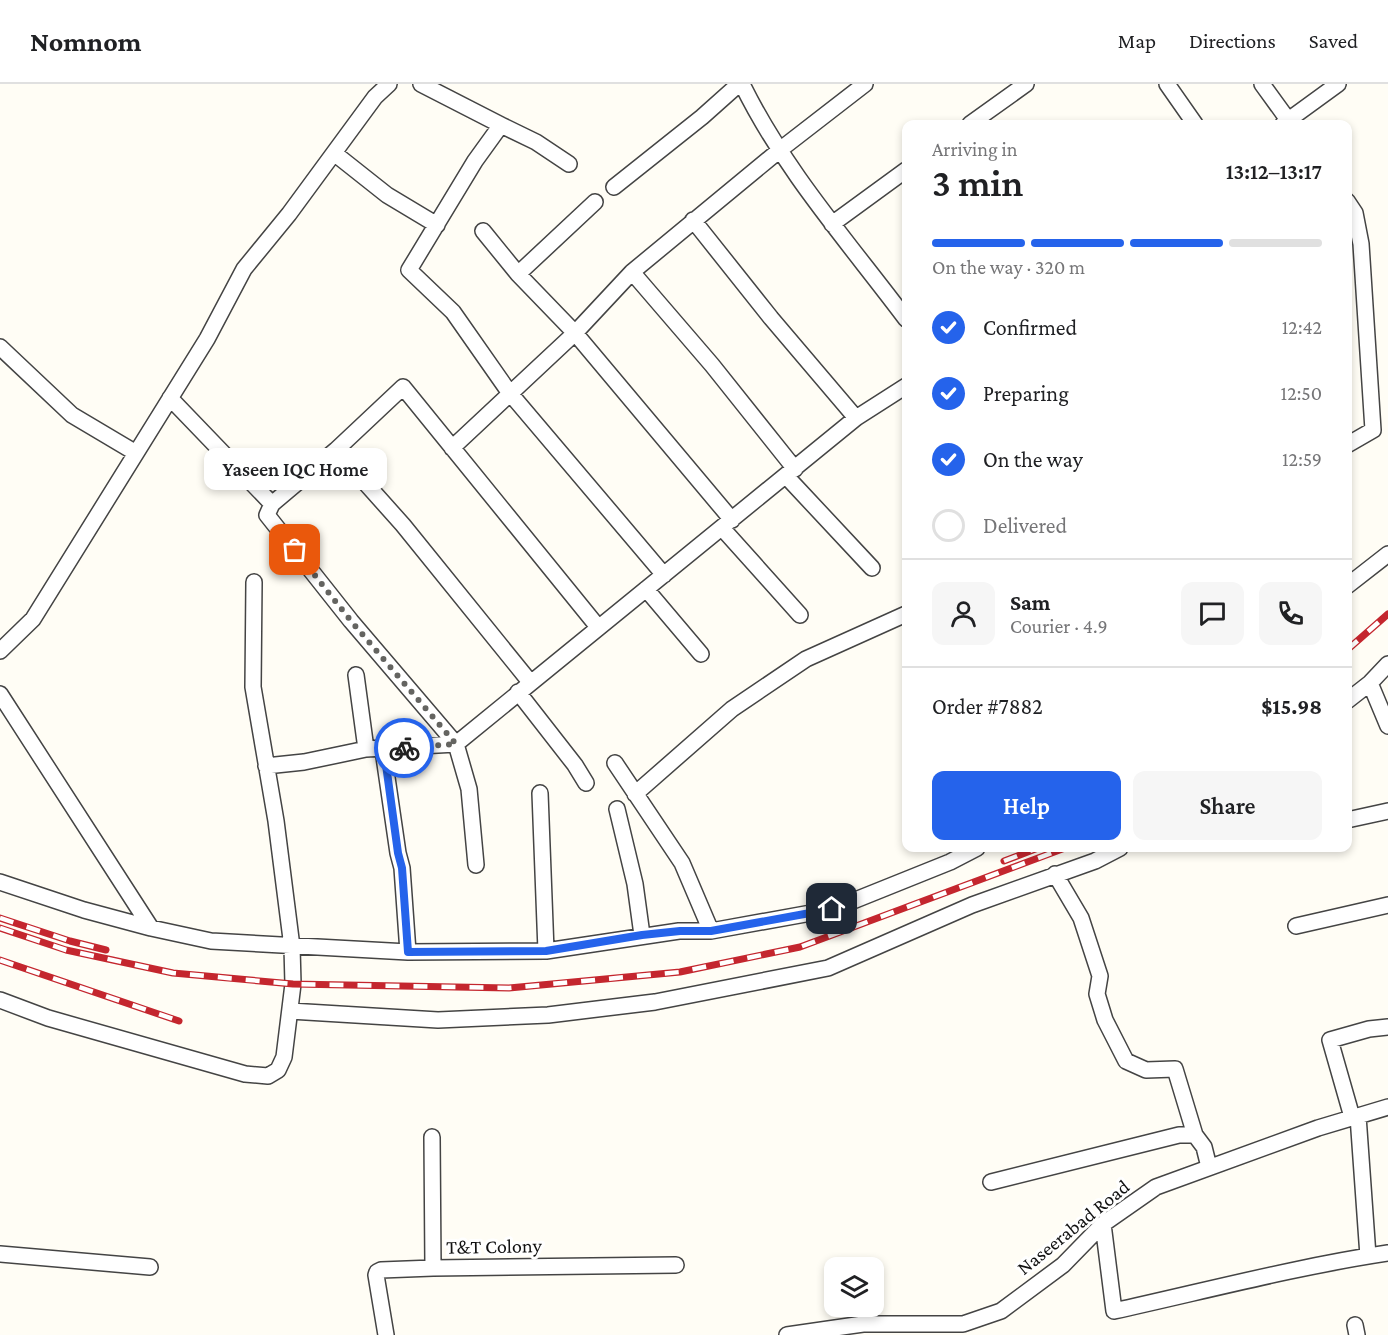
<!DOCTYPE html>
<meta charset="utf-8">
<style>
body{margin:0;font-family:"Crimson Pro",serif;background:#f6f6f6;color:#202124;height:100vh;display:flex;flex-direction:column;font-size:22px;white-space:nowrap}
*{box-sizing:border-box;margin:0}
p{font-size:20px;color:#757577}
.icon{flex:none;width:33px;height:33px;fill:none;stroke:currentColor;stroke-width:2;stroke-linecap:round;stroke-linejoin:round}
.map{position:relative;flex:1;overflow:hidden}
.details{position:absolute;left:902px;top:36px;width:450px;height:732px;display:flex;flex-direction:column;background:#fff;border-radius:12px;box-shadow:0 3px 9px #0003}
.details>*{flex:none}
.fabs{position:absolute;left:824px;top:1173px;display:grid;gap:12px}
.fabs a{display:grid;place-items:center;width:60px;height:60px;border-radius:12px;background:#fff;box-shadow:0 3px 9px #0003;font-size:30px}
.pin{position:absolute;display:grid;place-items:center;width:51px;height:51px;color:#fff;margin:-26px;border-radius:12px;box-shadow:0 3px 9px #0006}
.courier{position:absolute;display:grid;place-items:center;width:60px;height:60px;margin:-30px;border:4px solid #2563eb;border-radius:50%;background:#fff;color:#222;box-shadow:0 2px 8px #0007}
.bubble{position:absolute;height:42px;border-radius:12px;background:#fff;box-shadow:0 3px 9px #0003;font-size:20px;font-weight:600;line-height:42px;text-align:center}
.summary em{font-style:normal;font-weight:600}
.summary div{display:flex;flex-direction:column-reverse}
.summary{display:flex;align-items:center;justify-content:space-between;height:102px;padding:0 30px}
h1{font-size:39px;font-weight:600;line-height:45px}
.bar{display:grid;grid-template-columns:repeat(4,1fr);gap:9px 6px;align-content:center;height:72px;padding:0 30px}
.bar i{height:8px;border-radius:4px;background:#e0e0e0}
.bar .active{background:#2563eb}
.bar p{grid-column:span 4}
.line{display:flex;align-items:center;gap:15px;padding:0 30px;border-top:2px solid #e0e0e0}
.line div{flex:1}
.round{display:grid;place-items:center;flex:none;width:63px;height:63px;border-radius:12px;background:#f6f6f6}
ol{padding:0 30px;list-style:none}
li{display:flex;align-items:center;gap:18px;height:66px}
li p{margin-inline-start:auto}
li .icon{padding:6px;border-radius:50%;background:#2563eb;color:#fff;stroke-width:4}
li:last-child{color:#757577}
li i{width:33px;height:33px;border:3px solid #e0e0e0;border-radius:50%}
.action{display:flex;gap:12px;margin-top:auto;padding:12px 30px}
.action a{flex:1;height:69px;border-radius:12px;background:#2563eb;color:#fff;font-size:24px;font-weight:600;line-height:69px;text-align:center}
.action a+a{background:#f6f6f6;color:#202124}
header{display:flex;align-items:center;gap:36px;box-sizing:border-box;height:84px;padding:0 30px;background:#fff;border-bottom:2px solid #e0e0e0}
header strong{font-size:28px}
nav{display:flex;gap:33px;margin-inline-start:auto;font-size:21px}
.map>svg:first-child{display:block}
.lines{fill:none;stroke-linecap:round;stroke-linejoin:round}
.street-casing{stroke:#444;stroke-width:18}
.street{stroke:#fff;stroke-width:15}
.rail-casing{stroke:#c4262e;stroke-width:7}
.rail{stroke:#fff;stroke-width:4.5;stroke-dasharray:14;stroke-linecap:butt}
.done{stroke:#646461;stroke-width:6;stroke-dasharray:0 10.8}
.route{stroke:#2563eb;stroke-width:8}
.labels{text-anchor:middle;stroke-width:6;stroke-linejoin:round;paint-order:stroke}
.street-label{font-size:20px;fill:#111;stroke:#fff}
</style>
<header>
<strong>Nomnom</strong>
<nav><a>Map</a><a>Directions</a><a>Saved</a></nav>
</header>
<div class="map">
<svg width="1388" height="1251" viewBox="0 0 1388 1251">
<rect width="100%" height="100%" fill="#fffdf5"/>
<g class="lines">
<defs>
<path id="street" d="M421 0 501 41 475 77 409 186 453 228 509 308 664 491
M742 0C784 86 849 159 906 235
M1167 0 1195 40
M1262 0 1291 40
M970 40 1026 0
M1283 40 1338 0
M501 41 536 58 569 80
M334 69 387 111 437 141
M614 103 702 33 739 0
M1347 117 1355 129 1361 160 1373 346 1347 361
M693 136 771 234 856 334
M832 140 906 86
M483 147 518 190 575 249 732 436
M632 188 712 281 795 385
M518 190 595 118
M0 263 72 331 136 369
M170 314 272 420 267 431 351 537 456 660 469 705 476 781
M452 364 575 249 632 188 781 65 865 0
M336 366 403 303 598 543
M786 392 872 484
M272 420 336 366 403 441 530 598
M722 444 800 531
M1347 502 1388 470
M646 505 701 570
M0 567 33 535 207 255 244 185 289 130 375 13 389 0
M356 591 366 665
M1370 599 1388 642
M518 608 575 681 586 699
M0 610 151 844
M1347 617 1370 599 1388 580
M383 666 398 769 402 784 408 868
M615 679 682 779 711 847
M266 682 304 678 366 665 456 660 856 334 906 302
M540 709 546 867
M635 710 732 625 806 575 906 530
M617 725 635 800 642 851
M1347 736 1388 727
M1055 790 1081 834 1100 892 1097 910 1105 936 1126 977 1146 986 1175 985 1195 1051
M0 798 84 826 151 844 211 857 408 868 546 867 679 847H711L833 825 950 778 977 764
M1296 842 1388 821
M0 916 48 934 245 990 268 992 278 986 284 973 293 900 292 863 276 737 253 603 254 498
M290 927 438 936 548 931 655 918 828 884 972 821 1095 777 1120 764
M1358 1032 1368 1172
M1352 1033 1330 956 1369 945 1388 943
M432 1053 433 1184
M991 1098 1179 1051H1195L1204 1063 1209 1083
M1103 1140 1114 1227C1205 1207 1295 1183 1388 1169
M0 1170 150 1183
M1355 1241 1357 1251
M386 1251 376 1191 377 1188 381 1186 433 1184 676 1181
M787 1251 863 1240H963L1001 1227 1063 1181 1103 1140 1156 1103 1318 1044 1388 1023"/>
</defs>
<use href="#street" class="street-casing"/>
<use href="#street" class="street"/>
<defs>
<path id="rail" d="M1347 566 1388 530
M1004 777 1038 764
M0 834 70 857 106 866
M0 844 66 866 173 889 293 900 509 904 680 888 800 863 1065 764
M0 876 179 937"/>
</defs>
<use href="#rail" class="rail-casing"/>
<use href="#rail" class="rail"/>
</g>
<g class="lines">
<path class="done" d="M295 466 351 537 456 660 404 664"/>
<path class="route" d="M404 664 384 666 398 769 402 784 408 868 546 867 642 851 680 847H711L832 825"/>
</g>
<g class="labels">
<g class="street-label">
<text transform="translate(1073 1143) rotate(-39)" y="7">Naseerabad Road</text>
<text transform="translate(494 1162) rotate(-1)" y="7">T&amp;T Colony</text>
</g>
</g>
</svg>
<div class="fabs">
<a><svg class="icon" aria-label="layers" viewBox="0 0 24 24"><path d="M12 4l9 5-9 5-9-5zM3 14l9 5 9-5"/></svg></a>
</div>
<div class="pin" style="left:295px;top:466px;background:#ea580c"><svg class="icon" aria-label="bag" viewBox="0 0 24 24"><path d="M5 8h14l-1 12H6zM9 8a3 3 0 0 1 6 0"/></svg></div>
<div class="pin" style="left:832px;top:825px;background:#1f2937"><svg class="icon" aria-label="home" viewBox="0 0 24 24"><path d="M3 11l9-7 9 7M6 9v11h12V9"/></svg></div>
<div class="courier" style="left:404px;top:664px"><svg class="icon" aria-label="bike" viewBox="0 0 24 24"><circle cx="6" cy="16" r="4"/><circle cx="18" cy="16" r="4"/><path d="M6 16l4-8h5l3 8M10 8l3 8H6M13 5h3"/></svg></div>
<div class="bubble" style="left:204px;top:364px;width:183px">Yaseen IQC Home</div>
<section class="details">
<div class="summary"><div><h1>3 min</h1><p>Arriving in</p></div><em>13:12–13:17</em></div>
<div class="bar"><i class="active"></i><i class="active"></i><i class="active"></i><i></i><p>On the way · 320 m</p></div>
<ol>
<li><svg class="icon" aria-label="check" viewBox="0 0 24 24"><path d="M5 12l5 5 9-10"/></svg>Confirmed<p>12:42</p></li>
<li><svg class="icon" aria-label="check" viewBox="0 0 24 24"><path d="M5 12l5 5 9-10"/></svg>Preparing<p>12:50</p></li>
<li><svg class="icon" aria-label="check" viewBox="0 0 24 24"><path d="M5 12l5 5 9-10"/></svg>On the way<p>12:59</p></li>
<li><i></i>Delivered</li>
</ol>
<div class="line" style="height:108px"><a class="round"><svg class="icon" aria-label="person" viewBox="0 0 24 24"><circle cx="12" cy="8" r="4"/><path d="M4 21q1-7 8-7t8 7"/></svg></a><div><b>Sam</b><p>Courier · 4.9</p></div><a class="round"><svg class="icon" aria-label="chat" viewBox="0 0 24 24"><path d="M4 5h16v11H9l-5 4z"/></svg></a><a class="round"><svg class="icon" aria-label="phone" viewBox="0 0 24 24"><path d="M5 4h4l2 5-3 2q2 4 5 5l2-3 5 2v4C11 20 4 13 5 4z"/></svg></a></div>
<div class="line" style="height:78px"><div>Order #7882</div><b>$15.98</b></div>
<div class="action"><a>Help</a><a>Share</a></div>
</section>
</div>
